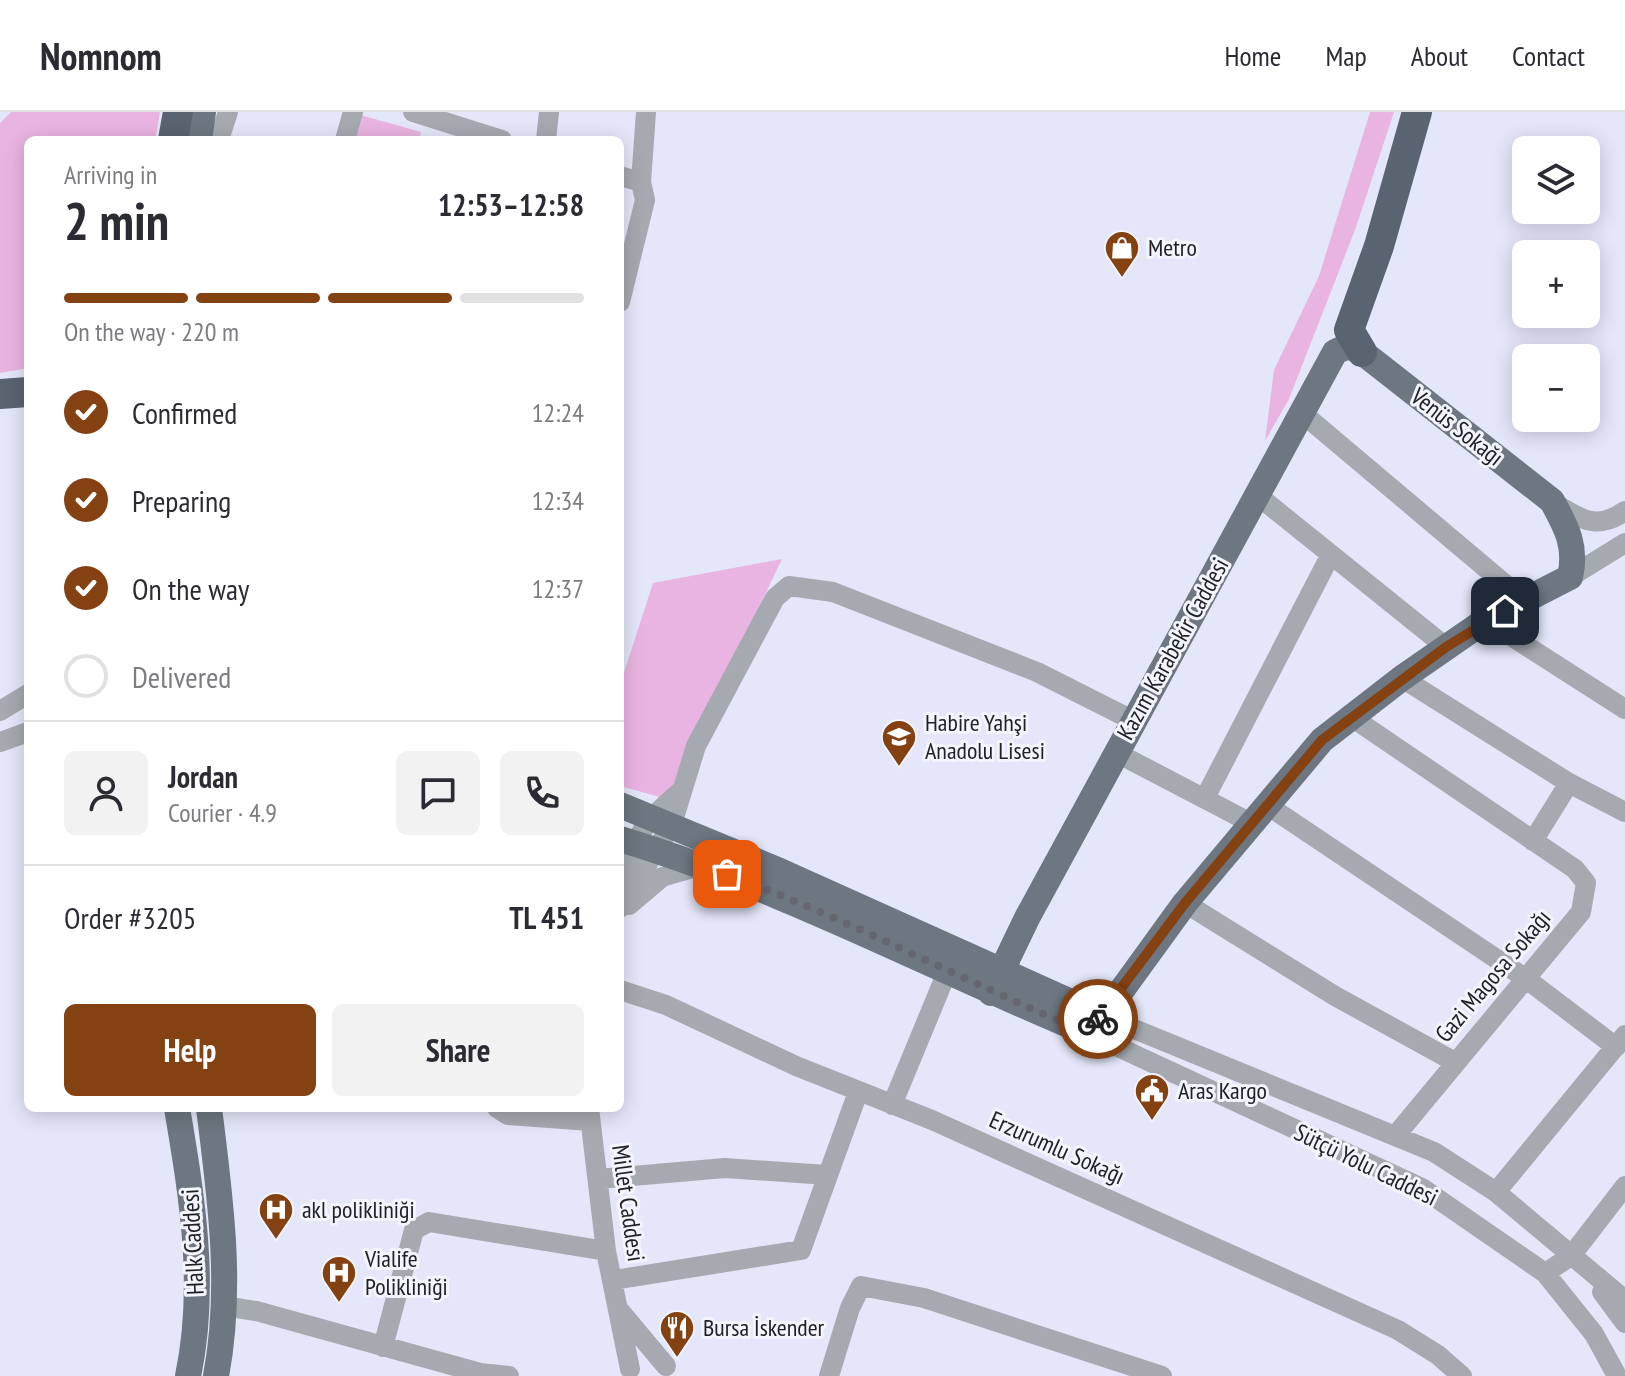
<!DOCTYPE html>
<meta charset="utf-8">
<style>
body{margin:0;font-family:"PT Sans Narrow",sans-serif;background:#f2f2f3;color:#2b2b33;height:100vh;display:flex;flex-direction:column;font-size:30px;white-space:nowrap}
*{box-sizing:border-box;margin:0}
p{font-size:26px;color:#7c7c81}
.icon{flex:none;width:44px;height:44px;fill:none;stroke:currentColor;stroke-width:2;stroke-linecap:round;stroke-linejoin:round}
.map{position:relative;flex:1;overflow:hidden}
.panel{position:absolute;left:24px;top:24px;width:600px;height:976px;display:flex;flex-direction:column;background:#fff;border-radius:12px;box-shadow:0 4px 20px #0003}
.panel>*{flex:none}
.buttons{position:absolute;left:1512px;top:24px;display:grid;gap:16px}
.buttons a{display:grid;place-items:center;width:88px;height:88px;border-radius:12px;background:#fff;box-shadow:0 4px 20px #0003;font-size:40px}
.pin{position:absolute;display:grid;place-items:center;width:68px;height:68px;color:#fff;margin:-34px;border-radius:16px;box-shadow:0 4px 12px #0006}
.courier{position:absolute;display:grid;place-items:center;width:80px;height:80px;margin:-40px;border:6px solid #844111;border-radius:50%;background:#fff;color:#222;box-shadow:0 2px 10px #0007}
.summary em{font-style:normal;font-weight:700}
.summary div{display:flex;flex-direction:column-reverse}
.summary{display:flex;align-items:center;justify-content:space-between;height:136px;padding:0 40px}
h1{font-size:52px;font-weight:700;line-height:60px}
.bar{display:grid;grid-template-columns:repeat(4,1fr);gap:12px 8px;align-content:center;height:96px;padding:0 40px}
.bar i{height:10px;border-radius:6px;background:#e1e1e2}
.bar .current{background:#844111}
.bar p{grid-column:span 4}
.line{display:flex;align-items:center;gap:20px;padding:0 40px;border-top:2px solid #e1e1e2}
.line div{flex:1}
.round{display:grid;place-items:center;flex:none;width:84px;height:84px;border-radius:12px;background:#f2f2f3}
ol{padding:0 40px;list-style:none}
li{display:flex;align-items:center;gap:24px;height:88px}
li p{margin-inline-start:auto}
li .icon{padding:8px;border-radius:50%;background:#844111;color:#fff;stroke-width:4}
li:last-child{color:#7c7c81}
li i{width:44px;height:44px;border:4px solid #e1e1e2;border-radius:50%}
.primary-button{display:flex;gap:16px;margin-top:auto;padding:16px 40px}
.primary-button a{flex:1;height:92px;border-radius:12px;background:#844111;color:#fff;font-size:32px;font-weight:700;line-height:92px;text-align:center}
.primary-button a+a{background:#f2f2f3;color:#2b2b33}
header{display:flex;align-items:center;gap:48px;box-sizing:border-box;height:112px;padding:0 40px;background:#fff;border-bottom:2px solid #e1e1e2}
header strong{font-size:38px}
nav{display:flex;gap:44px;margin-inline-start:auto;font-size:28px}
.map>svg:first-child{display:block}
.green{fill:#e9b4e2}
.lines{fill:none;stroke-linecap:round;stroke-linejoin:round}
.minor{stroke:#a4aab0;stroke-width:20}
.major{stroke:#6d7681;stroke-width:26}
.highway{stroke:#596470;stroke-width:30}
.done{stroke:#656670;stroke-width:8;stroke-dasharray:0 14.4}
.route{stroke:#844111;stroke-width:10}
.labels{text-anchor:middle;stroke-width:6;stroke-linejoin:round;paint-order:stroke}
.poi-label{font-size:24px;fill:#202127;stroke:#f3f5fc;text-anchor:start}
.street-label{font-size:24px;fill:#202127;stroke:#f3f5fc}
</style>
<header>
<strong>Nomnom</strong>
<nav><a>Home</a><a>Map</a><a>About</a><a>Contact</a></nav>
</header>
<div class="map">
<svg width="1625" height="1264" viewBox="0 0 1625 1264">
<rect width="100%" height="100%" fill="#e4e7f9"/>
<path class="green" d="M11 0H160L155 28H28V256L0 261V11Z
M1370 0H1394L1355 118 1289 287 1265 329 1274 258 1319 164Z
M357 2 421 20 419 28H350Z
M782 447 667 687 620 674V573L653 471Z"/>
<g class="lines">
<path class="minor" d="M413 0 502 28
M219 28 228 0
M345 28 353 0
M546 28 549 0
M620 64 641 70
M620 190 645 88 641 70 646 0
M1302 301 1525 489
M1257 383 1446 535
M1554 391C1580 407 1597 419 1625 399
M1570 465 1625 431
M1486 508 1625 597
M1402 566 1569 671 1625 700
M0 599 28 582
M1350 604 1575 757 1586 771 1581 800 1396 1023
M0 630 28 620
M1117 641 1251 711
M1205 686 1330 444
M1267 693 1525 866 1616 935
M1533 729 1569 671
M620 782C633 730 637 715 680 680
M1185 791 1335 884 1455 950
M629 793 662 765 700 754
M620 796 672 712 696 634 775 486 789 474 833 480 1037 560 1134 609
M620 878 666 893 796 954 932 1008 1398 1218 1438 1243 1462 1264
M1100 903 1434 1040 1496 1080 1625 1188
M1090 922 1422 1076 1545 1161 1594 1222 1617 1264
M892 993 947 860
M497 996 508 1003 590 1009
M589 996 606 1139 630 1257
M598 1067 725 1056 827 1063
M1496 1080 1625 923
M1545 1161 1571 1144 1625 1074
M614 1168 801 1138 858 980
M1602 1180 1625 1211
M224 1194 256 1199 480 1261 509 1264
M619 1198 666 1254
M383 1235 414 1118 429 1110 606 1139
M829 1264 850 1196 861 1174 924 1186 1162 1264"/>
<path class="major" d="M199 28 203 0
M620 693 780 759 1100 903
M620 727C783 776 933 857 1090 922L1185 791 1322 628 1402 566 1486 508 1570 465C1577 435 1567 416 1552 389L1362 240 1348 234 1335 240 1027 806 991 881
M177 996C192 1085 207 1174 188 1264
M209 996C220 1085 233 1174 216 1264"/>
<path class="highway" d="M173 28 178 0
M1362 240 1349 218 1379 134 1417 0
M0 282 28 280"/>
</g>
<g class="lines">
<path class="done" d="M727 762C850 808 968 871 1090 922L1098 907"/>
<path class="route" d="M1098 907 1185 791 1322 628 1446 535 1505 499"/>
</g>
<defs>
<symbol id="shop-pin" viewBox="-11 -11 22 30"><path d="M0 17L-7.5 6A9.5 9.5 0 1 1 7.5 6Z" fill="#844111" stroke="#f3f5fc"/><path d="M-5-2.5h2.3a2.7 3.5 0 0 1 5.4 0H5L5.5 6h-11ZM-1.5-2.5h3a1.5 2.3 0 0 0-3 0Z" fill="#fff"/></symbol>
<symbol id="school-pin" viewBox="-11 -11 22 30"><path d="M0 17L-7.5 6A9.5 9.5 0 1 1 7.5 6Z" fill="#844111" stroke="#f3f5fc"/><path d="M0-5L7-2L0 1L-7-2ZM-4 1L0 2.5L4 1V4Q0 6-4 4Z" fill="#fff"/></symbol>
<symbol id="civic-pin" viewBox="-11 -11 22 30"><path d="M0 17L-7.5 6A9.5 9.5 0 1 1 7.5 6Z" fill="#844111" stroke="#f3f5fc"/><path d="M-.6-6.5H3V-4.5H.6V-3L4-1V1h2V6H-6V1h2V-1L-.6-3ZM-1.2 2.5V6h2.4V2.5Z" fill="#fff"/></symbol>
<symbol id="hospital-pin" viewBox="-11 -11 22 30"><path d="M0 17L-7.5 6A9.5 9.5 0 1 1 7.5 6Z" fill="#844111" stroke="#f3f5fc"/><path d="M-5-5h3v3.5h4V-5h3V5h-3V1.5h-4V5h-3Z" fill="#fff"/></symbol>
<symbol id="restaurant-pin" viewBox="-11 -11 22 30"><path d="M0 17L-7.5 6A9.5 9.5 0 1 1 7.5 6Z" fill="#844111" stroke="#f3f5fc"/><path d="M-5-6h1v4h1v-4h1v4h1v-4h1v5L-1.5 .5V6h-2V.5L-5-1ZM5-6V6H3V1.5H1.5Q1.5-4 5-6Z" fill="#fff"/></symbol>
</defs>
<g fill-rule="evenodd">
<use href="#shop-pin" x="1102" y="116" width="40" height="54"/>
<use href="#school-pin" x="879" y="605" width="40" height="54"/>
<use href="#civic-pin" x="1132" y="959" width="40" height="54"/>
<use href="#hospital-pin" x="256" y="1078" width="40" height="54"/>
<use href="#hospital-pin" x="319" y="1141" width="40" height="54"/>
<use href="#restaurant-pin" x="657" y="1196" width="40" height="54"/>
</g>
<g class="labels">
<g class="poi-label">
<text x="1148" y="144">Metro</text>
<text x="925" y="619">Habire Yahşi<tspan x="925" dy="28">Anadolu Lisesi</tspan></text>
<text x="1178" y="987">Aras Kargo</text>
<text x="302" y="1106">akl polikliniği</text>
<text x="365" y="1155">Vialife<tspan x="365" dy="28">Polikliniği</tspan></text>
<text x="703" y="1224">Bursa İskender</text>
</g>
<g class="street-label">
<text transform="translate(1457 315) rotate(38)" y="8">Venüs Sokağı</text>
<text transform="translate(1173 537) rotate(-61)" y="8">Kazım Karabekir Caddesi</text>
<text transform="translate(1493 864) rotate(-50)" y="8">Gazi Magosa Sokağı</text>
<text transform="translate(1057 1036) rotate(24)" y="8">Erzurumlu Sokağı</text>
<text transform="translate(1366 1053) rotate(26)" y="8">Sütçü Yolu Caddesi</text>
<text transform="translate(628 1091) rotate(82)" y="8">Millet Caddesi</text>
<text transform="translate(193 1130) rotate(-93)" y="8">Halk Caddesi</text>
</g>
</g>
</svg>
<div class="buttons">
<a><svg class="icon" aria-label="layers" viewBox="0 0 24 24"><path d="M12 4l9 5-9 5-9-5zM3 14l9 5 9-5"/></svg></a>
<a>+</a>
<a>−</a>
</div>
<div class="pin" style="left:727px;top:762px;background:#ea580c"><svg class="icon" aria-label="bag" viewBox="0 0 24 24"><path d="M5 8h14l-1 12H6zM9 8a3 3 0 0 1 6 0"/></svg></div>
<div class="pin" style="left:1505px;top:499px;background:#1f2937"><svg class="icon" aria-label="home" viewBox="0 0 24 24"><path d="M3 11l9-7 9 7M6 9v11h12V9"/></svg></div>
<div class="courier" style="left:1098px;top:907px"><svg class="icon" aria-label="bike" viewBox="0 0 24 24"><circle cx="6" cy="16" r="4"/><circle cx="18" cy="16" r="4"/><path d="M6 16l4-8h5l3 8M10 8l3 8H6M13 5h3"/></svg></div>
<section class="panel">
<div class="summary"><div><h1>2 min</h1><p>Arriving in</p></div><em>12:53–12:58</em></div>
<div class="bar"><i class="current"></i><i class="current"></i><i class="current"></i><i></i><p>On the way · 220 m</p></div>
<ol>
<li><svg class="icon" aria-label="check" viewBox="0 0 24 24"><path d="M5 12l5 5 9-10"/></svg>Confirmed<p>12:24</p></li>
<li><svg class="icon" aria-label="check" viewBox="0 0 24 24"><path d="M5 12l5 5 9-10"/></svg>Preparing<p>12:34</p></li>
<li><svg class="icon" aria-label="check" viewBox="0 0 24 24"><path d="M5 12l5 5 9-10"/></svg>On the way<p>12:37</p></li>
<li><i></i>Delivered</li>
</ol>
<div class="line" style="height:144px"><a class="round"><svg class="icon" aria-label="person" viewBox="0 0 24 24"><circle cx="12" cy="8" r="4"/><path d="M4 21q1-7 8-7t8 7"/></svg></a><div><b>Jordan</b><p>Courier · 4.9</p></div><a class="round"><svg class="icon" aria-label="chat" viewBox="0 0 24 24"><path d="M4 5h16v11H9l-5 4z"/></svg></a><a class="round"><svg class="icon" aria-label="phone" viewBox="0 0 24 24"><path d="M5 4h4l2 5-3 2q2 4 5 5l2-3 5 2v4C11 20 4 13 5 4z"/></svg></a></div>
<div class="line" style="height:104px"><div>Order #3205</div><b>TL 451</b></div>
<div class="primary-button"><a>Help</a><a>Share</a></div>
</section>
</div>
